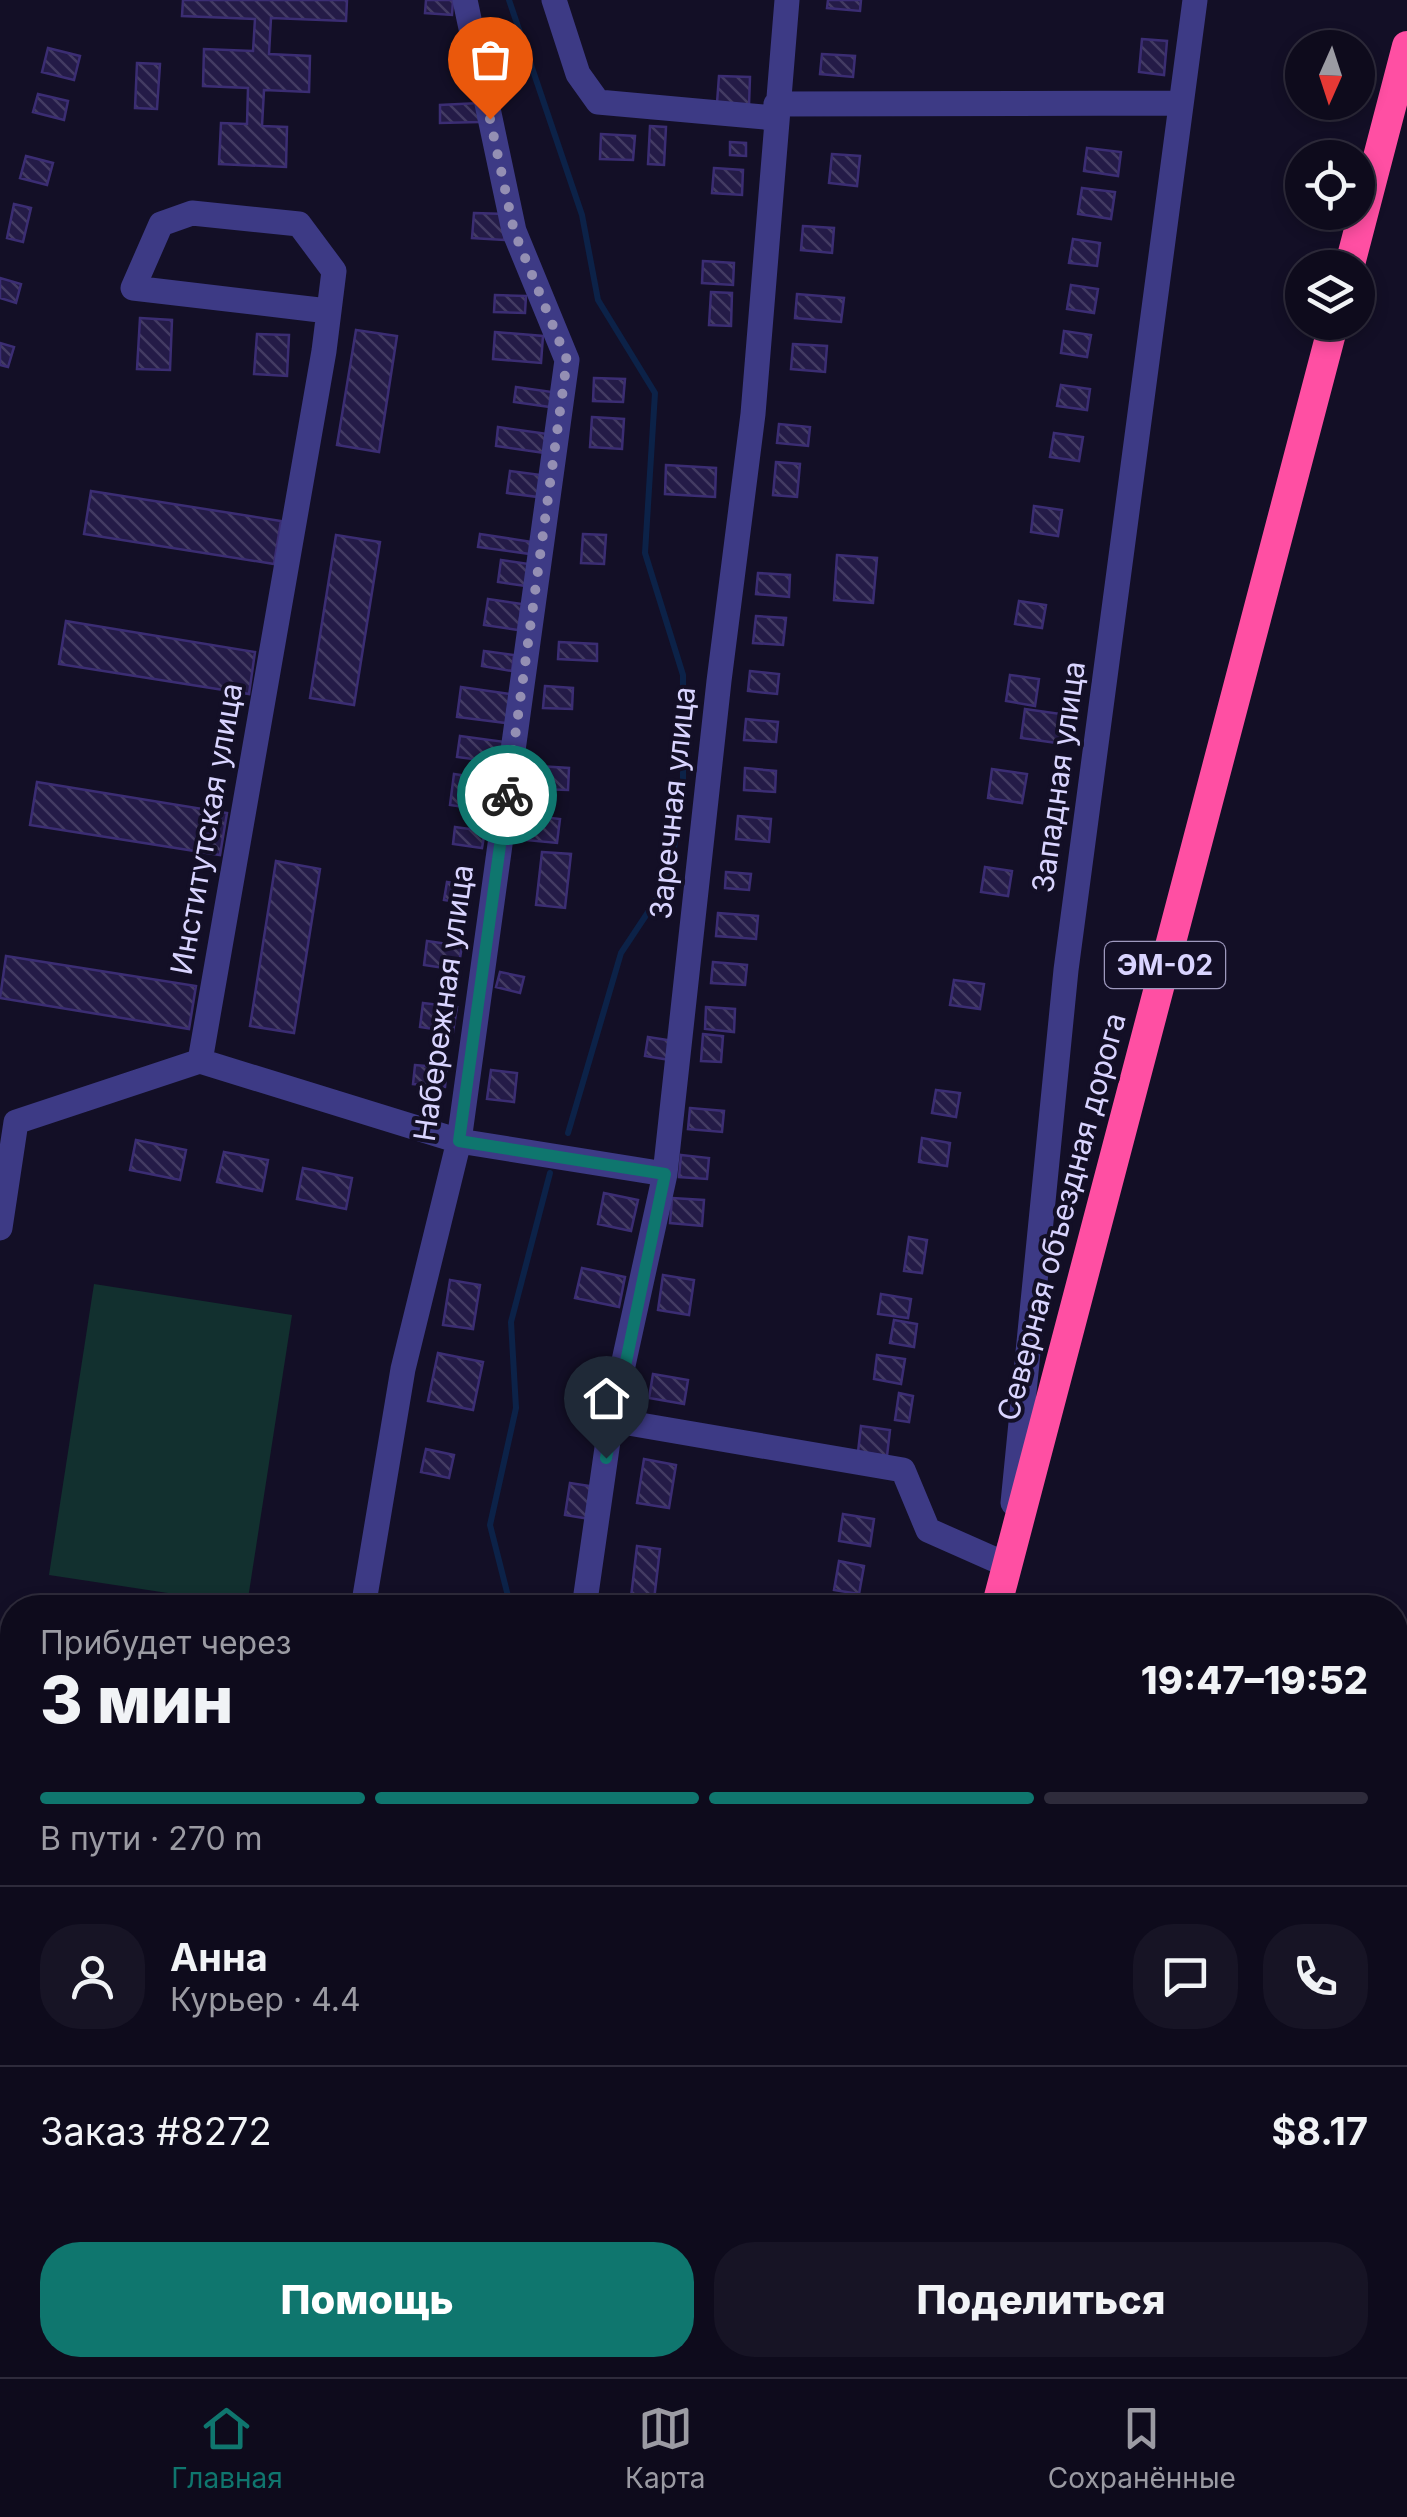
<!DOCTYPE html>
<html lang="ru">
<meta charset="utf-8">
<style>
body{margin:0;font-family:Inter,sans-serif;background:#171425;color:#f1f3f6;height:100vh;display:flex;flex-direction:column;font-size:38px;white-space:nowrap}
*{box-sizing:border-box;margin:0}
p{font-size:32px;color:#9b9ba3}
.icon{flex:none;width:55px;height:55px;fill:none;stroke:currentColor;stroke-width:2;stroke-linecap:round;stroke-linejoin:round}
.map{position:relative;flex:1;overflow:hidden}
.side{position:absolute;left:0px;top:1595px;width:1408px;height:782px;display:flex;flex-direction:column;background:#0e0b1c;border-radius:40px 40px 0 0;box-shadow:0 5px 15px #0003,0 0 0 2px #2e2b3b}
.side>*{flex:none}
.needle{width:65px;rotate:183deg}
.tools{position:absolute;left:1285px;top:30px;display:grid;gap:20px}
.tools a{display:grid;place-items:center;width:90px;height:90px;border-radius:50%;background:#0e0b1c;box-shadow:0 5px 15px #0003,0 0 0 2px #2e2b3b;font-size:50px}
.pin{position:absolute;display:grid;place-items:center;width:85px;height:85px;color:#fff;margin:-102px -42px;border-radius:50% 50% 50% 0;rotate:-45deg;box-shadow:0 0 10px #0007}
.pin .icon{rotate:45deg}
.courier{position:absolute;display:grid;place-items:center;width:100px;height:100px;margin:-50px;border:8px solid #0f766e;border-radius:50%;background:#fff;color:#222;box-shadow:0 2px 12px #0007}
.overview em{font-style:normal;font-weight:800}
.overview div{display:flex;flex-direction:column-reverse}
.overview{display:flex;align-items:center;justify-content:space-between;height:170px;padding:0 40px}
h1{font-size:65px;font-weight:800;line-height:75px}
.bar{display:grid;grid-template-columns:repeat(4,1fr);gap:15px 10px;align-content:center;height:120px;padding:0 40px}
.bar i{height:12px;border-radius:8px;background:#2e2b3b}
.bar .active{background:#0f766e}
.bar p{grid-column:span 4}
.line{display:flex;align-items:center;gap:25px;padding:0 40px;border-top:2px solid #2e2b3b}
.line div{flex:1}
.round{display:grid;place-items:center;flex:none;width:105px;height:105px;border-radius:40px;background:#171425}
.primary-button{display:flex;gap:20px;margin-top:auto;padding:20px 40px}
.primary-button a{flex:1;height:115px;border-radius:40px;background:#0f766e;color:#fff;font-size:40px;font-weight:800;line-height:115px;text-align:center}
.primary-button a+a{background:#171425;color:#f1f3f6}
.menu{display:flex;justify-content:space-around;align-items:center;height:140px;border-top:2px solid #2e2b3b;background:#0e0b1c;font-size:28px;color:#9b9ba3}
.menu a{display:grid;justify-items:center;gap:5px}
.menu .active{color:#0f766e}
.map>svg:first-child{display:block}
.pitch{fill:#12302f}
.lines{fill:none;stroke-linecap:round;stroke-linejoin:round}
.stream{stroke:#0c2248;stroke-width:6}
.building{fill:url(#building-back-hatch);stroke:#3b2d73;stroke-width:2.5}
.minor{stroke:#3d3a85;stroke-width:25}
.highway{stroke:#ff4fa3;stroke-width:30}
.done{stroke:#948fb3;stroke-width:10;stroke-dasharray:0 18}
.route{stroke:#0f766e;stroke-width:12}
.labels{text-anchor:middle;stroke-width:8;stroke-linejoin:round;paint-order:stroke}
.shield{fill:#130f26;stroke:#9e99be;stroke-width:2.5}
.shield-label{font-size:28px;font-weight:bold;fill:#d9d4ff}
.street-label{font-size:30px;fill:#d9d4ff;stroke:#130f26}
</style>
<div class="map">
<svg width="1407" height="2377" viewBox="0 0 1407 2377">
<defs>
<pattern id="building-back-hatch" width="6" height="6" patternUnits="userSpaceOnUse" patternTransform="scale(2.5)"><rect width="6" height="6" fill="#241b47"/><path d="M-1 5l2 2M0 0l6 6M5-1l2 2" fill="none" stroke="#433b63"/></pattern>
</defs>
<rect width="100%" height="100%" fill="#130f26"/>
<path class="pitch" d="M94 1284 292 1315 247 1605 49 1575Z"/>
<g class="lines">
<path class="stream" d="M509 0 582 215 598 300 655 393 645 553 683 675V781L670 879 621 953 568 1133
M511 1608 490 1525 516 1408 511 1322 550 1173
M517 2365 521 2377"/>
</g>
<path class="building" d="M183 0H347L346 21 271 18 269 54 310 56 309 92 264 90 262 126 287 127 286 167 219 164 221 123 247 124 248 88 203 86 204 49 253 51 255 19 182 16Z
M426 0H453L452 15 425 13Z
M828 0H861L860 11 827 8Z
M1142 39 1167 41 1164 75 1139 72Z
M48 48 80 56 74 80 42 72Z
M822 54 855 56 853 77 820 74Z
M137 63 160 64 157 109 135 108Z
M719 76 750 77 749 105 717 103Z
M38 94 68 101 64 120 33 112Z
M479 103V122L440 123V105Z
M650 126 666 127 664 165 648 164Z
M601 134 635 136 633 160 600 159Z
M730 142 746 143V156L730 155Z
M1087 148 1121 152 1118 176 1084 171Z
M832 154 860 156 857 186 829 183Z
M26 156 53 163 47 185 20 178Z
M714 168 743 170 742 195 712 193Z
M1082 188 1115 192 1111 219 1078 214Z
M14 204 31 208 23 242 7 238Z
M474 213 506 214 504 240 472 238Z
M803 226 834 228 832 253 801 250Z
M1073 239 1100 243 1097 266 1069 263Z
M703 261 734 263 733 285 702 283Z
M0 278 21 284 16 303 0 298Z
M1071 285 1098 289 1094 313 1067 309Z
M711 292 732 293 731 326 709 325Z
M797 294 844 298 841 322 795 318Z
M495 295 526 296 525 313 494 312Z
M140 318 172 320 170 370 137 369Z
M356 330 397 336 379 452 337 445Z
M1064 331 1091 335 1087 357 1061 353Z
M495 332 543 336 541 363 493 359Z
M257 334 289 335 287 376 254 374Z
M0 343 14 347 8 367 0 365Z
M793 344 827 346 825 372 791 369Z
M594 378 625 379 623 402 593 401Z
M1061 385 1090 389 1087 410 1057 406Z
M516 387 552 392 550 407 514 402Z
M592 417 624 419 622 449 590 447Z
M779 424 810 427 808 446 777 443Z
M498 427 548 434 545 453 496 446Z
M1054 433 1083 437 1079 461 1050 457Z
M776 462 800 464 797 497 773 495Z
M666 465 716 468 715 497 665 494Z
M510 471 541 475 538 497 507 493Z
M91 491 281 521 274 564 84 534Z
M1034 506 1062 510 1058 536 1031 532Z
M480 534 532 542 530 554 478 547Z
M583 534 606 535 604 564 581 563Z
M336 535 380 542 354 705 310 698Z
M837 555 877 558 873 603 834 600Z
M501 560 529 564 526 586 498 582Z
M758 573 790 575 789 597 756 594Z
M488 599 522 604 518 630 484 625Z
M1019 601 1046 605 1042 628 1015 624Z
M756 616 786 618 783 645 753 643Z
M66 621 255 652 249 694 59 664Z
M559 642 597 644V661L558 659Z
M484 651 514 655 512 671 482 666Z
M750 671 779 674 777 694 748 691Z
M1010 675 1039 679 1035 706 1006 701Z
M545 686 573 688 572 709 543 708Z
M461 687 510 694 506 723 457 717Z
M1025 709 1068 715 1064 744 1021 738Z
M746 719 778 722 776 742 744 740Z
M460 736 505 742 503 763 457 757Z
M538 766 569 768 568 790 537 789Z
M745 768 776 771 775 792 744 790Z
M992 769 1027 774 1022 803 988 798Z
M454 774 495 780 491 811 450 805Z
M37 782 227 813 220 855 30 825Z
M528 815 560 819 557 843 525 840Z
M738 816 771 819 769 842 736 839Z
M455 827 485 831 482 848 453 844Z
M542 852 571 854 565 908 536 905Z
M276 861 320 869 294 1033 250 1026Z
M985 867 1012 871 1008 896 981 892Z
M726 872 751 874 749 890 725 888Z
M447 882 473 886 470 904 444 900Z
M718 913 758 916 756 939 716 936Z
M427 941 462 946 458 970 424 965Z
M6 956 196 986 189 1029 0 998Z
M713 962 747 965 745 985 711 983Z
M500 972 524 977 520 993 496 987Z
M954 980 984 984 980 1009 950 1005Z
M423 1003 457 1007 453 1032 420 1027Z
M706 1007 735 1009 734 1032 705 1029Z
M703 1034 723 1036 721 1062 701 1061Z
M648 1037 674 1041 670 1060 645 1056Z
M415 1065 447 1068 445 1087 413 1084Z
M491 1070 517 1073 514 1102 487 1099Z
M936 1090 960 1093 956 1117 932 1113Z
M690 1108 724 1111 722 1132 688 1129Z
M922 1138 950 1143 947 1166 919 1162Z
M136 1140 186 1150 180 1180 130 1170Z
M224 1152 268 1160 262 1191 217 1182Z
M681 1155 709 1158 707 1179 679 1177Z
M303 1168 352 1178 346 1209 297 1199Z
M604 1193 638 1200 631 1231 598 1224Z
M672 1198 704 1200 702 1226 670 1223Z
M909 1237 927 1240 922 1273 904 1271Z
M582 1268 625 1277 619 1307 575 1298Z
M663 1275 694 1280 689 1315 658 1310Z
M450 1280 480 1285 473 1329 443 1325Z
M881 1294 911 1299 908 1318 878 1314Z
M894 1320 917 1324 914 1347 890 1343Z
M438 1353 483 1362 473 1410 428 1401Z
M877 1355 905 1359 901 1384 874 1379Z
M653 1374 688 1380 684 1404 649 1398Z
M899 1393 913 1396 909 1422 895 1420Z
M861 1426 890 1430 887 1456 858 1452Z
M426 1449 454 1455 449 1478 421 1472Z
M644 1459 676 1465 669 1508 637 1503Z
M570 1483 596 1487 590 1519 565 1515Z
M843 1514 874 1519 870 1546 839 1541Z
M637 1546 660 1549 654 1600 631 1597Z
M839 1561 864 1566 859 1594 834 1590Z
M12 1991V2061L1 2059Z
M12 1991V2061L1 2059Z
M165 2365H208L207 2377H164Z
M612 2365H657L655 2377H610Z
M1143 2365H1176L1172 2377H1139Z
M1181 2365H1307L1344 2377H1177Z"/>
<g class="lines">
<path class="minor" d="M554 0 578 74 598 102 775 118
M776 104 1181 103
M200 1061 324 351 334 271 299 224 192 213 161 224 133 288 328 311
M200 1061 459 1141 665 1174
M0 1228 16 1122 200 1061
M611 1420 903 1470 928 1530 1007 1565 1009 1548
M1013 1503 1066 970 1195 0
M363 1608 403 1369 459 1141 567 360 514 231 465 0
M584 1608 611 1420 665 1174 719 681 753 414 787 0
M0 2080 12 2081
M574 2365 578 2377
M129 2377 131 2365"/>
<path class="highway" d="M1349 268 1407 46
M996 1608 1334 322
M793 2377 796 2365"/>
</g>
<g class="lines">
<path class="done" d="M490 119 514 231 567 360 507 795"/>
<path class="route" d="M507 795 459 1141 665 1174 606 1458"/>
</g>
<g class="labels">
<rect class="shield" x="1105" y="942" width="120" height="46" rx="8"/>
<g class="shield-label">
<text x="1165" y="975">ЭМ-02</text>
</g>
<g class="street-label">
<text transform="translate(1059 777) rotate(-82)" y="10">Западная улица</text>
<text transform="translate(673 803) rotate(-84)" y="10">Заречная улица</text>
<text transform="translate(207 829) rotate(-80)" y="10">Институтская улица</text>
<text transform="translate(444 1003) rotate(-82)" y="10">Набережная улица</text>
<text transform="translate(1062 1217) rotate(-75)" y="10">Северная объездная дорога</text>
</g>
</g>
</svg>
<div class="tools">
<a><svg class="needle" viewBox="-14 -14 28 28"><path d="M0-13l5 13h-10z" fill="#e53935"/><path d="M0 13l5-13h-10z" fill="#9b9ba3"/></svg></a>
<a><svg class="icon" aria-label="locate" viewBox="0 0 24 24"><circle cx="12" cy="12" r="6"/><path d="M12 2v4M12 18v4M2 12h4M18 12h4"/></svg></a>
<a><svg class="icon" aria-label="layers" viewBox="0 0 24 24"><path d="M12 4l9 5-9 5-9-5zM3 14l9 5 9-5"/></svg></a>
</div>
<div class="pin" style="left:490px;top:119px;background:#ea580c"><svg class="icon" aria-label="bag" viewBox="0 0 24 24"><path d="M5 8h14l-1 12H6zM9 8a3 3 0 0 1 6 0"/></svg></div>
<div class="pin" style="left:606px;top:1458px;background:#1f2937"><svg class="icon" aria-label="home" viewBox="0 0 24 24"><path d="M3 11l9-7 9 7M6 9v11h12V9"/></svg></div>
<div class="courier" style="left:507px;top:795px"><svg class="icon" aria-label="bike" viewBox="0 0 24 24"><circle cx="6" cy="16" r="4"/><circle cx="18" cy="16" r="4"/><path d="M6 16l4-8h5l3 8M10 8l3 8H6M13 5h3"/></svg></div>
<section class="side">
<div class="overview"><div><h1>3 мин</h1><p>Прибудет через</p></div><em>19:47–19:52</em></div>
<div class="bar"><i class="active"></i><i class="active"></i><i class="active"></i><i></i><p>В пути · 270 m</p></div>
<div class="line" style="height:180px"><a class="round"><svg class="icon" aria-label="person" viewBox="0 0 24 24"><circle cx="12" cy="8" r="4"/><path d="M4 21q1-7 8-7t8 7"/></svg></a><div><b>Анна</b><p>Курьер · 4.4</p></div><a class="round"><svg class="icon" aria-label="chat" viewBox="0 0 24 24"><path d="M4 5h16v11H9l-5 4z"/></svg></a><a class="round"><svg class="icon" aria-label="phone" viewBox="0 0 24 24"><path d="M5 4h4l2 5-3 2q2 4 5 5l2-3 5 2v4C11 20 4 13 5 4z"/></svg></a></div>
<div class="line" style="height:130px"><div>Заказ #8272</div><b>$8.17</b></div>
<div class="primary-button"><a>Помощь</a><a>Поделиться</a></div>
</section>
</div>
<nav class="menu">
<a class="active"><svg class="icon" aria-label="home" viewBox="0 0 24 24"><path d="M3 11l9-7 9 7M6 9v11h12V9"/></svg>Главная</a>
<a><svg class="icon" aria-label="map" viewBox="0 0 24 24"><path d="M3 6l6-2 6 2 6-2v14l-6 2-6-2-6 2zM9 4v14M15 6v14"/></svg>Карта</a>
<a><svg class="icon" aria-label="saved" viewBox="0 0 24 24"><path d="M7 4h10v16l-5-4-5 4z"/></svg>Сохранённые</a>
</nav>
